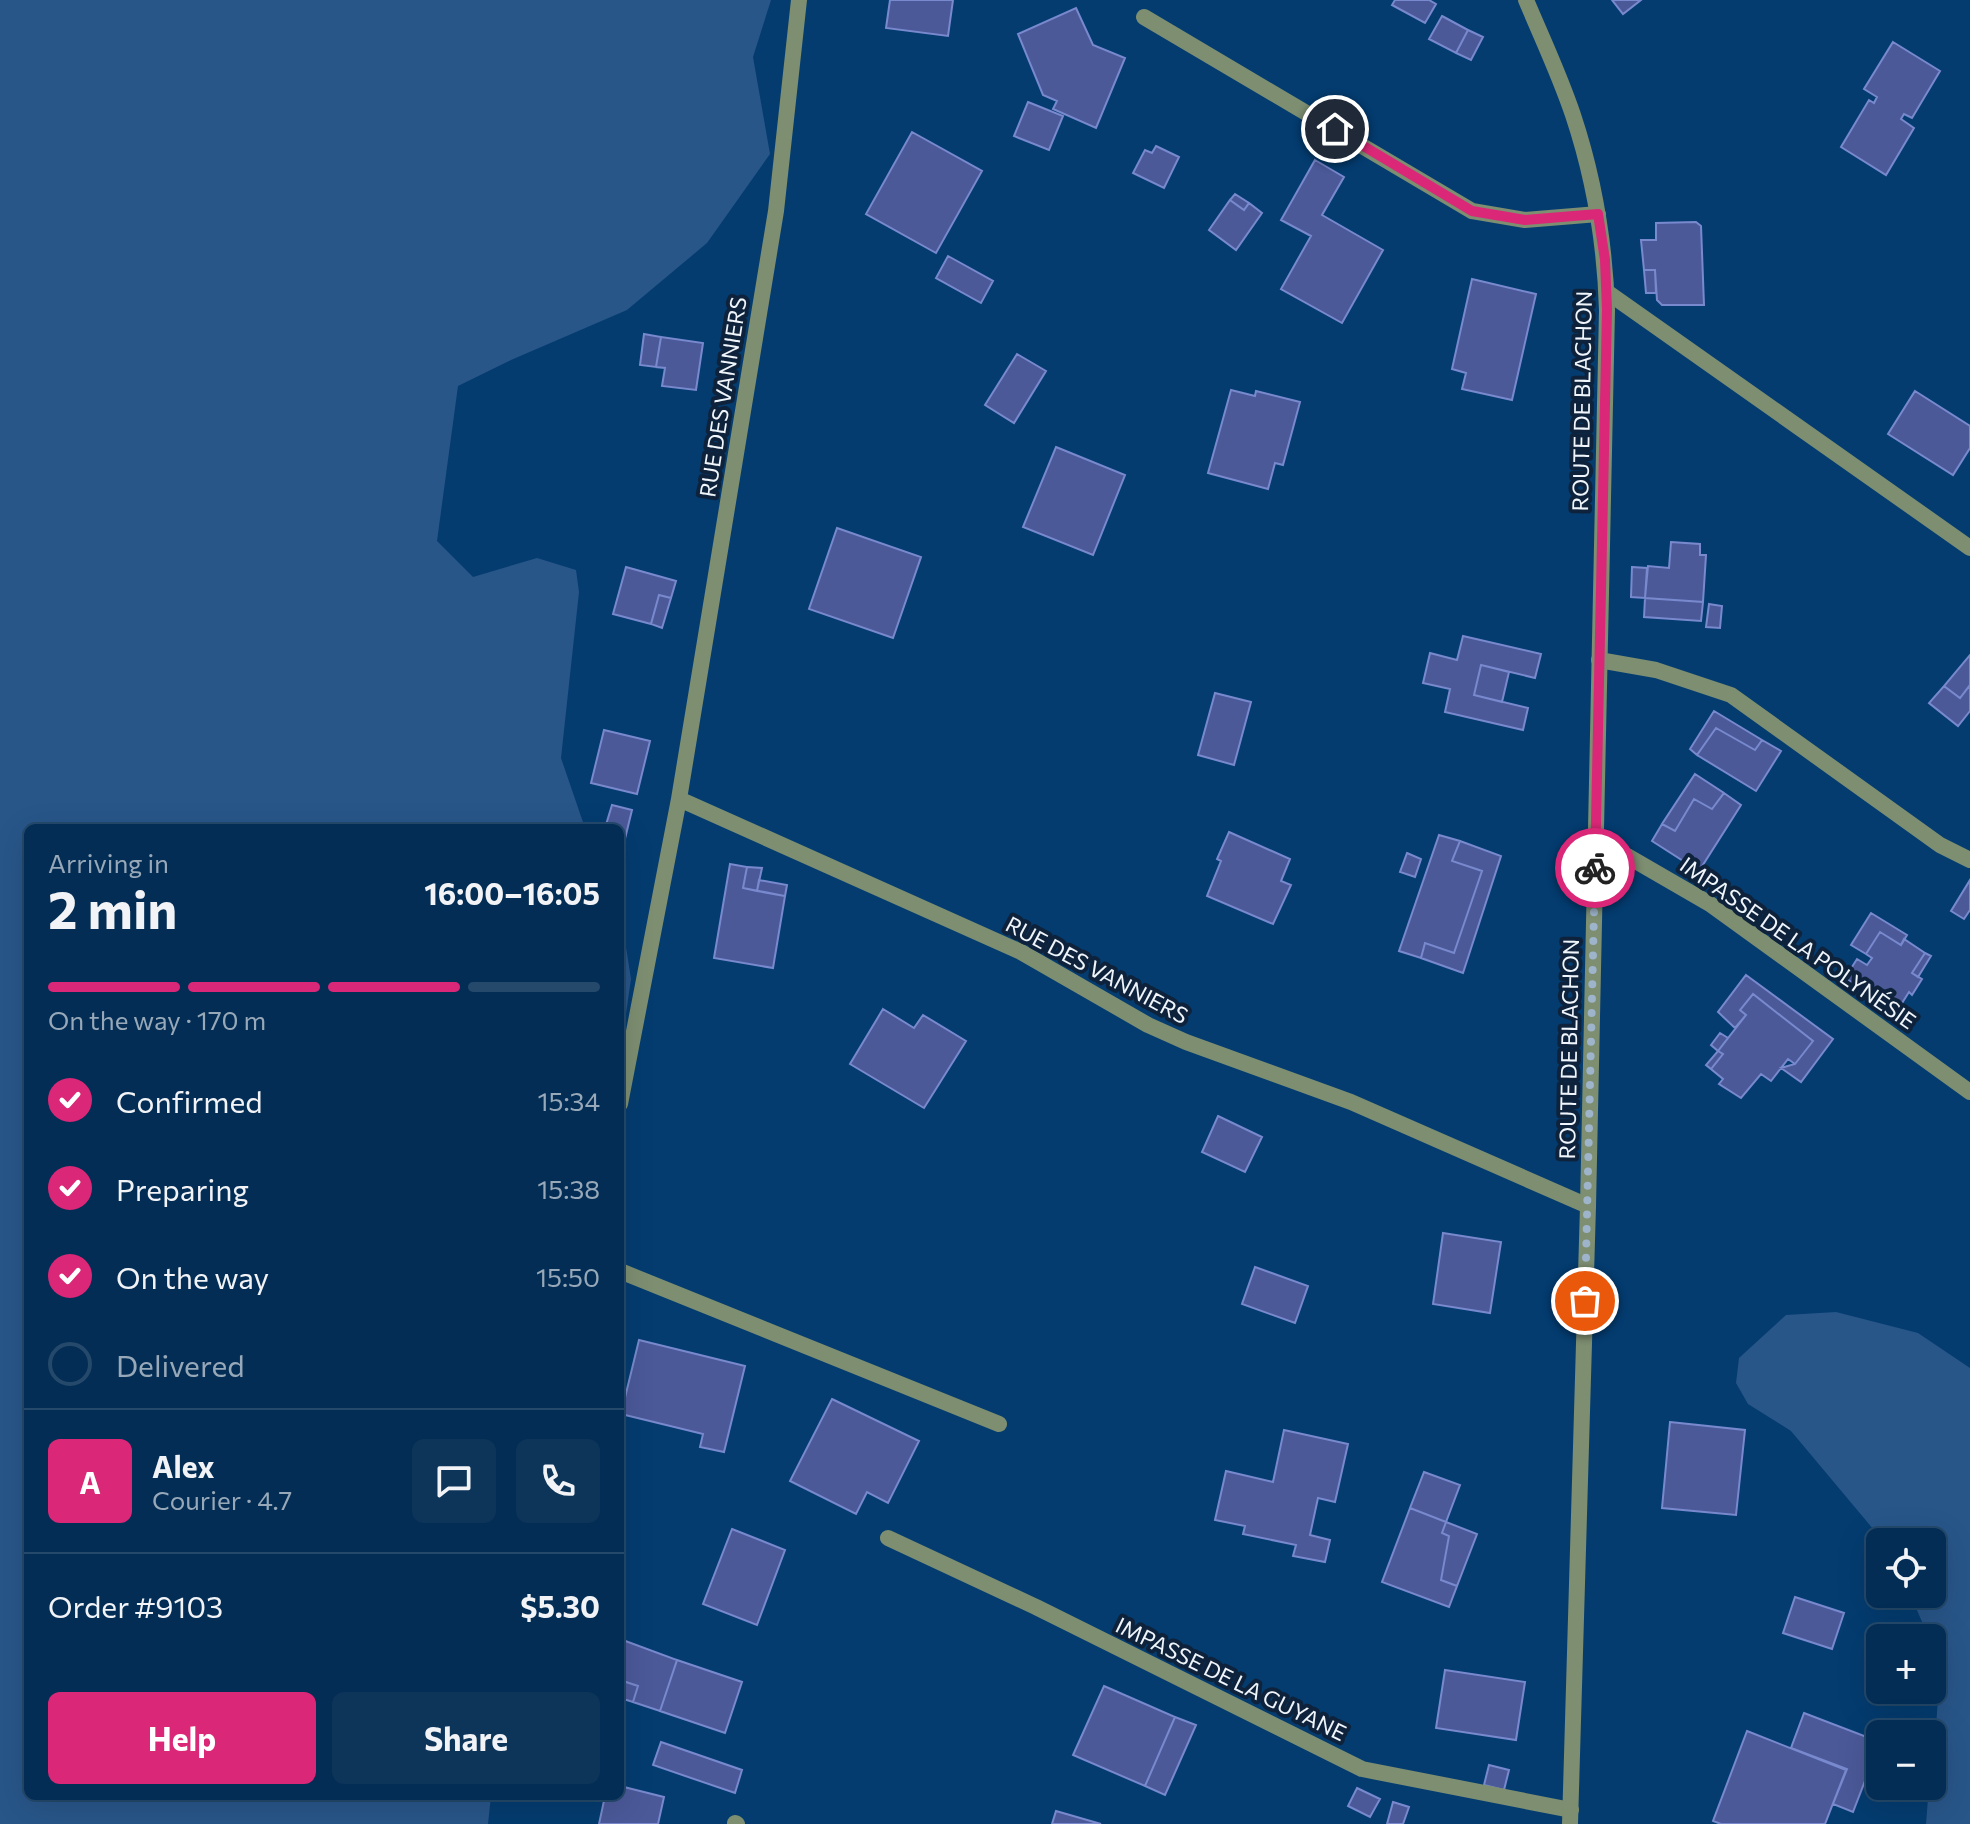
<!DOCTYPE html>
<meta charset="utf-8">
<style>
body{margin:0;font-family:Commissioner,sans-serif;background:#0d355a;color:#f1f3f6;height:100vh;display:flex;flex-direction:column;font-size:30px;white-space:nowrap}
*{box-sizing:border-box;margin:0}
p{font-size:26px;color:#97a8b8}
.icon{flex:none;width:44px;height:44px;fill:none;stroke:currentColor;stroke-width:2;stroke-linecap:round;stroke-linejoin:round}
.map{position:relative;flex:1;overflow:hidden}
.side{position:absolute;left:24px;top:824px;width:600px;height:976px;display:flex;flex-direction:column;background:#032d54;border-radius:12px;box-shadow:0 8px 32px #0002,0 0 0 2px #24496b}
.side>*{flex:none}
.buttons{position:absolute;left:1866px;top:1528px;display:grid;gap:16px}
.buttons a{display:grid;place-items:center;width:80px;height:80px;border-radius:12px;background:#032d54;box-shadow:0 8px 32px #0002,0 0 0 2px #24496b;font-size:40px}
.pin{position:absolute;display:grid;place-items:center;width:68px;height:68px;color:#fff;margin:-34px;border:4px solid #fff;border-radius:50%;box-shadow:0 2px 8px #0007}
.courier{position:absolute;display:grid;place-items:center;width:80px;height:80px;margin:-40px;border:6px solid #db2777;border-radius:50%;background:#fff;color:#222;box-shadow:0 2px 10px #0007}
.head em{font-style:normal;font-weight:700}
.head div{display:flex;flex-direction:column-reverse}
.head{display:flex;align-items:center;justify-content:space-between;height:136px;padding:0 24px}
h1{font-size:52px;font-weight:700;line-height:60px}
.bar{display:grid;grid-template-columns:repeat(4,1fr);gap:12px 8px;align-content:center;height:96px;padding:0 24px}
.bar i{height:10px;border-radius:6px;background:#24496b}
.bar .selected{background:#db2777}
.bar p{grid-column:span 4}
.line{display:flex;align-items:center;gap:20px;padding:0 24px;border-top:2px solid #24496b}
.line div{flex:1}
.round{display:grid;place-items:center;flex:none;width:84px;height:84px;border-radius:12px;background:#0d355a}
ol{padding:0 24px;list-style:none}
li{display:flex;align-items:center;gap:24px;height:88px}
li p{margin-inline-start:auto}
li .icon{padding:8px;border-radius:50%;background:#db2777;color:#fff;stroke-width:4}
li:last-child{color:#97a8b8}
li i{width:44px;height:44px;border:4px solid #24496b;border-radius:50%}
.cta{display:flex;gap:16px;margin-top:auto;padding:16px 24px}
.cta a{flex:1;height:92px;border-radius:12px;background:#db2777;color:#fff;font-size:32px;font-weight:700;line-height:92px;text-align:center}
.cta a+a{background:#0d355a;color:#f1f3f6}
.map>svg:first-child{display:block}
.green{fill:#285689}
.building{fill:#4b5999;stroke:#7889cd;stroke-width:2}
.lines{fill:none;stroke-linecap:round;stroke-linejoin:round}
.minor{stroke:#7d8e71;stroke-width:16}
.tertiary{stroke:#7d8e71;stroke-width:16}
.done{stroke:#9db4ca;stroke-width:8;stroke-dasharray:0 14.4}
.route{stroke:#db2777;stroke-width:10}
.labels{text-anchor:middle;stroke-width:8;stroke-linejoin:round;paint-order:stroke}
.street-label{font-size:22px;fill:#eff5fb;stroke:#0e233b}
</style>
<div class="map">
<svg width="1970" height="1824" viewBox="0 0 1970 1824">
<rect width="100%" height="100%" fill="#043c70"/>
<path class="green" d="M0 0H771L753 57 770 154 707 243 627 310 511 360 458 386 437 541 473 577 537 558 576 570 579 592 561 758 585 828H28V1796H491L488 1824H0Z
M620 909 631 979 620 1055Z
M1836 1312 1918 1333 1970 1368V1824H1926L1929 1786H1932L1940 1668 1932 1647V1638H1929L1910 1594H1932V1542H1884L1791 1431 1748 1404 1736 1383 1739 1358 1786 1315Z"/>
<path class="building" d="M890 0H953L948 36 886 28Z
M1395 0H1429L1436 4 1425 23 1392 5Z
M1612 0H1641L1623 14Z
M1076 8 1093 45 1125 58 1096 128 1053 109 1057 101 1043 95 1018 34Z
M1442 16 1468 30 1456 53 1429 39Z
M1468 30 1483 37 1471 60 1456 53Z
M1893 42 1940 71 1912 118 1904 114 1901 119 1914 128 1886 175 1841 147 1869 100 1874 103 1877 97 1864 89Z
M1028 102 1063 116 1049 150 1014 136Z
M912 132 982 171 936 253 866 214Z
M1156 146 1179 157 1164 188 1133 173 1145 150 1152 153Z
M1315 160 1344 177 1322 215 1383 250 1342 323 1281 289 1311 236 1281 220Z
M1235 194 1249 203 1244 210 1230 200Z
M1230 200 1244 210 1249 203 1262 213 1236 250 1209 230Z
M1696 222 1701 226 1704 305H1662L1657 300 1655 270H1644L1641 240H1656V223Z
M948 256 993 281 981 303 936 278Z
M1644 270H1655L1656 293H1646Z
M1472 279 1536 294 1512 400 1462 389 1466 373 1452 369Z
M644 334 661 337 656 367 640 365Z
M661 337 703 343 696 390 662 386 665 368 656 367Z
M1017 354 1046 371 1014 423 985 405Z
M1231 390 1255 396 1256 391 1300 402 1283 465 1275 463 1268 489 1208 473Z
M1915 391 1970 426V448L1953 475 1888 434Z
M1056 447 1125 475 1093 555 1023 527Z
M837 528 921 557 893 638 809 609Z
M1671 542 1700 544V555H1706L1703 602 1645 598 1648 566 1669 568Z
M626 567 676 581 671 598 659 595 651 624 613 614Z
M1632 567 1647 568 1645 598 1631 597Z
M659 595 671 598 662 628 651 624Z
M1645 598 1703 602 1701 621 1644 617Z
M1709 604 1722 606 1720 628 1706 627Z
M1463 636 1541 654 1535 678 1481 665 1474 695 1528 708 1523 730 1445 712 1450 689 1423 683 1430 653 1457 660Z
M1970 655V685L1960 698 1944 686Z
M1481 665 1509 672 1502 702 1474 695Z
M1970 685V711L1958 726 1929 703 1944 686 1960 698Z
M1215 693 1251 702 1234 765 1198 755Z
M1714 711 1762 740 1755 750 1716 728 1697 755 1690 749Z
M1716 728 1755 750 1762 740 1781 751 1756 791 1697 755Z
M604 730 650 741 637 794 591 783Z
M1695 774 1724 793 1712 809 1694 799 1675 831 1662 824Z
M1724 793 1741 805 1699 871 1652 841 1662 824 1675 831 1694 799 1712 809Z
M612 805 632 810 623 847 620 846V828H605Z
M1229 832 1290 859 1281 881 1291 885 1273 924 1207 896 1221 861 1217 859Z
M1439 835 1460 841 1452 861 1482 871 1454 953 1425 943 1421 958 1399 951Z
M1460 841 1501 856 1463 973 1421 958 1425 943 1454 953 1482 871 1452 861Z
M1407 853 1421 859 1415 877 1400 872Z
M730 864 747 867 743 888 785 896 773 968 714 958Z
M747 867 762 868 757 891 743 888Z
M759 880 787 885 785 896 757 891Z
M1970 880V910L1964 919 1951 911Z
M1871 913 1907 935 1901 945 1880 932 1866 954 1851 945Z
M1880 932 1901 945 1904 939 1925 953 1912 973 1922 979 1912 995 1909 992 1897 1011 1879 999 1882 993 1863 981 1860 987 1845 978 1857 959 1867 965 1872 958 1866 954Z
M1925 953 1931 956 1918 977 1912 973Z
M1746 975 1833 1039 1801 1082 1781 1068 1795 1064 1813 1041 1753 994 1740 1010 1746 1015 1735 1028 1718 1012Z
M1863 981 1882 993 1879 999 1860 987Z
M1753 994 1813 1041 1795 1064 1788 1059 1771 1081 1761 1074 1741 1098 1719 1084 1723 1079 1711 1069 1723 1054 1718 1051 1746 1015 1740 1010Z
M883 1009 914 1028 923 1015 966 1041 924 1108 850 1064Z
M1720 1033 1728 1038 1718 1051 1711 1045Z
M1718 1051 1723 1054 1711 1069 1706 1065Z
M1218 1116 1262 1137 1245 1172 1202 1152Z
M1443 1233 1501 1242 1490 1313 1433 1304Z
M1255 1267 1308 1286 1295 1323 1242 1304Z
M639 1340 745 1366 724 1452 700 1447 703 1434 621 1414Z
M832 1399 919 1441 888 1503 867 1492 856 1514 790 1481Z
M1670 1422 1745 1430 1736 1515 1662 1508Z
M1284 1430 1348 1444 1335 1502 1318 1498 1310 1535 1330 1540 1325 1562 1293 1556 1296 1545 1243 1534 1245 1526 1215 1520 1226 1471 1273 1482Z
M1424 1472 1460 1485 1446 1522 1410 1508Z
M1410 1508 1446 1522 1442 1533 1449 1536 1441 1580 1457 1586 1449 1607 1382 1582Z
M1446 1522 1477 1534 1457 1586 1441 1580 1449 1536 1442 1533Z
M732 1529 785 1550 757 1625 703 1604Z
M1795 1597 1844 1613 1832 1649 1783 1633Z
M620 1639 677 1660 660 1711 633 1702 638 1686 620 1680Z
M677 1660 742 1682 725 1733 660 1711Z
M1445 1670 1525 1682 1516 1740 1436 1728Z
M620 1680 638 1686 633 1702 620 1698Z
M1104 1686 1175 1717 1145 1786 1073 1755Z
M1804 1713 1880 1742 1853 1812 1833 1804 1847 1769 1791 1748Z
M1175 1717 1196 1725 1165 1795 1145 1786Z
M1747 1731 1846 1770 1825 1824H1721L1713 1821Z
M661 1742 742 1770 735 1793 653 1765Z
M1489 1765 1509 1770 1504 1790 1484 1785Z
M620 1786 664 1797 658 1824H599L605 1796H620Z
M1357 1788 1380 1799 1370 1817 1348 1806Z
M1393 1802 1409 1807 1403 1824H1387Z
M1056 1811 1101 1824H1052Z"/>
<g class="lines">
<path class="minor" d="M799 0 776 211 679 799 1021 952 1148 1025 1186 1042 1351 1102 1588 1206
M1144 17 1472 211 1525 220 1598 214
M1607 292 1970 548
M1599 660 1656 670 1731 695 1940 845 1970 860
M1596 838 1710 904 1970 1092
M620 1104 679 799
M620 1271 999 1424
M888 1538 1036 1607 1362 1769 1571 1810
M735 1823 737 1824"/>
<path class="tertiary" d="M1526 0C1542 38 1560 76 1573 115 1594 178 1605 244 1607 310L1588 1206 1570 1824"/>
</g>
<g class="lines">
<path class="done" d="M1585 1301 1595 868"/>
<path class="route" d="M1335 129 1472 211 1525 220 1598 214 1605 260 1607 310 1595 868"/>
</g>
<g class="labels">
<g class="street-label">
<text transform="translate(723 397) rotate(-81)" y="8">RUE DES VANNIERS</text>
<text transform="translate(1582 401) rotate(-89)" y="8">ROUTE DE BLACHON</text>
<text transform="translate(1798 943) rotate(35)" y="8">IMPASSE DE LA POLYNÉSIE</text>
<text transform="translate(1097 970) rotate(28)" y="8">RUE DES VANNIERS</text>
<text transform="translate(1569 1049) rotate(-89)" y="8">ROUTE DE BLACHON</text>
<text transform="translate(1231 1679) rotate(26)" y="8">IMPASSE DE LA GUYANE</text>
</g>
</g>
</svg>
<div class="buttons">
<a><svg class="icon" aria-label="locate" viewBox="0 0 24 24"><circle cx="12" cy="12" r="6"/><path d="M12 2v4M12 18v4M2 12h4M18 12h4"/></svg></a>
<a>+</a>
<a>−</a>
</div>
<div class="pin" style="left:1585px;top:1301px;background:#ea580c"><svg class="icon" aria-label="bag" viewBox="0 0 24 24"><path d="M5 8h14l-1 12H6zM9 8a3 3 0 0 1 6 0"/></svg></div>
<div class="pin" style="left:1335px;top:129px;background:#1f2937"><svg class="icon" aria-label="home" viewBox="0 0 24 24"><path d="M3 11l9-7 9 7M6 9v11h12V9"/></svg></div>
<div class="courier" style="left:1595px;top:868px"><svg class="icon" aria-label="bike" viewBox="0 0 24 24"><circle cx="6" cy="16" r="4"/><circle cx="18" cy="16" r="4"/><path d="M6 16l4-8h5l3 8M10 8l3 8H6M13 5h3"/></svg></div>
<section class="side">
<div class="head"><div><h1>2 min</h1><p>Arriving in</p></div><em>16:00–16:05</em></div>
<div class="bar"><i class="selected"></i><i class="selected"></i><i class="selected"></i><i></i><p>On the way · 170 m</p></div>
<ol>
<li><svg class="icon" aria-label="check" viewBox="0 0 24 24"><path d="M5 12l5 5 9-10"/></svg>Confirmed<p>15:34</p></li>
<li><svg class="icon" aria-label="check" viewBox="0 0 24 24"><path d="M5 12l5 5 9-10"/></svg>Preparing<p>15:38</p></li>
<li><svg class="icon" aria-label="check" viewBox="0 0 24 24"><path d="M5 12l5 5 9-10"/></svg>On the way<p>15:50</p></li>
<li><i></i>Delivered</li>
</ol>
<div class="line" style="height:144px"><b class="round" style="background:#db2777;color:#fff">A</b><div><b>Alex</b><p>Courier · 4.7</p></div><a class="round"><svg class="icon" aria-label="chat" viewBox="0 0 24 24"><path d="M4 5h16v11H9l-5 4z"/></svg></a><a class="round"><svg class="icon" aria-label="phone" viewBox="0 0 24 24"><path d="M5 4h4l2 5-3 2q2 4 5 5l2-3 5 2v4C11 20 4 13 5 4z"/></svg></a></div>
<div class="line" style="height:104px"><div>Order #9103</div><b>$5.30</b></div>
<div class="cta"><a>Help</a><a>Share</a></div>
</section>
</div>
